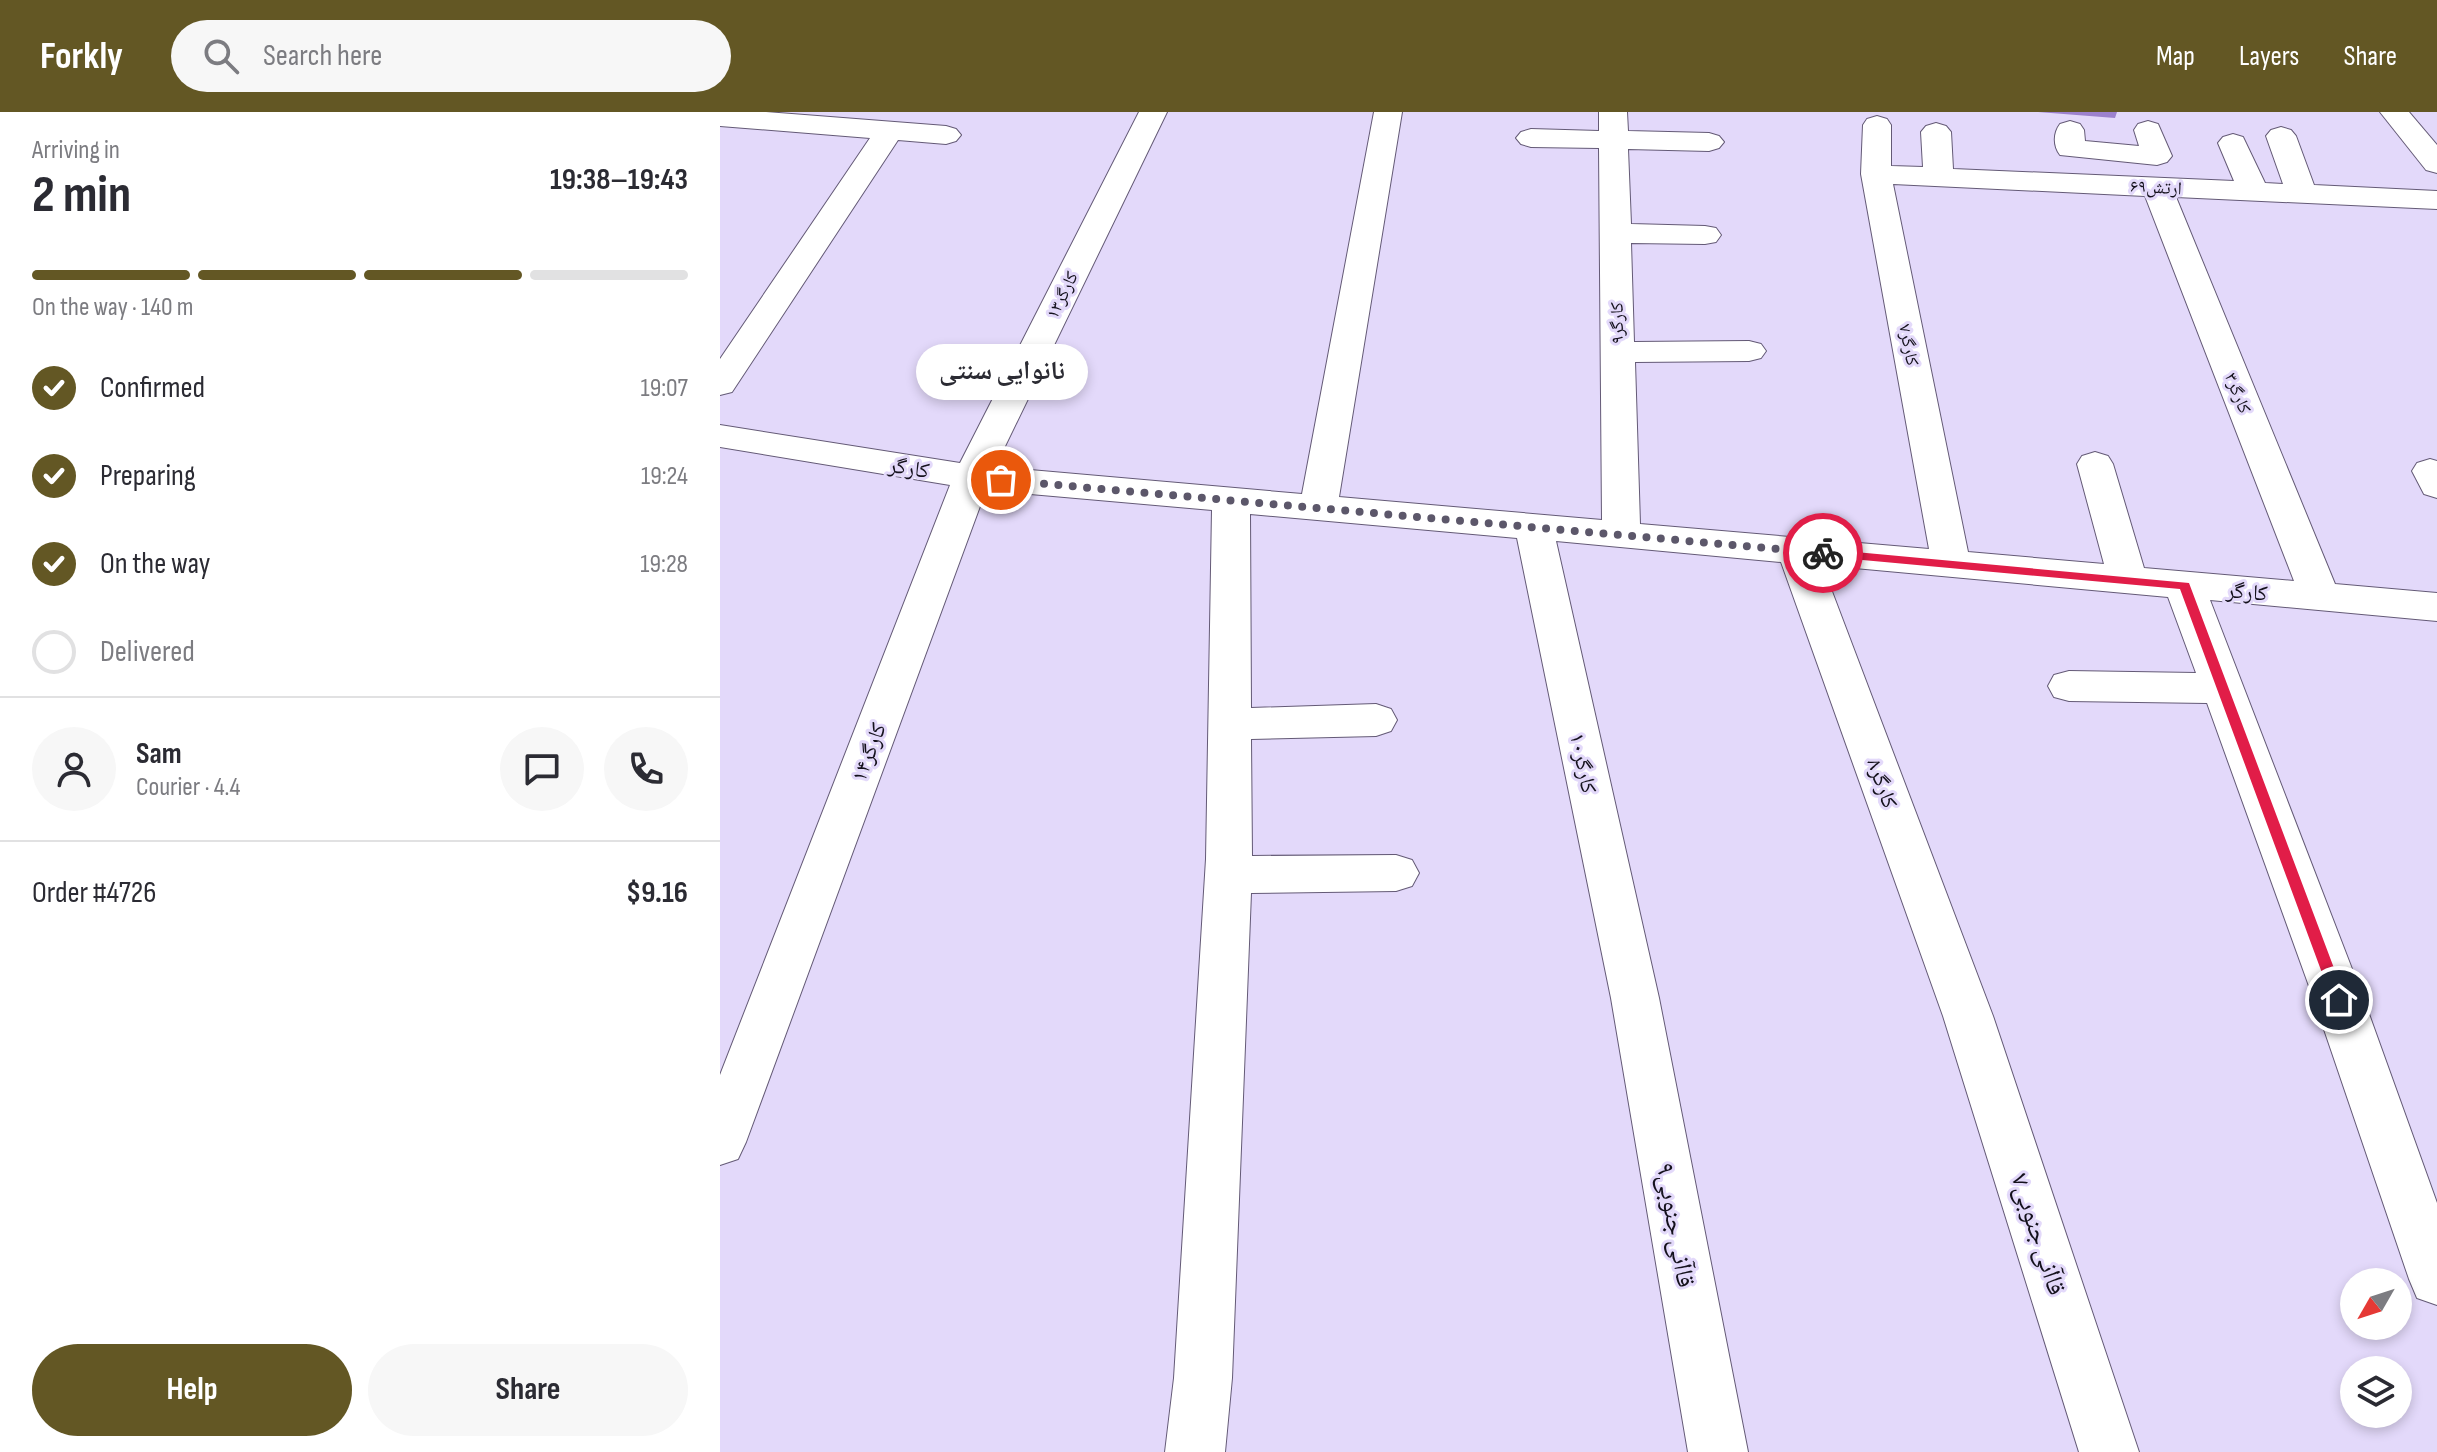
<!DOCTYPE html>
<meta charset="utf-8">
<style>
body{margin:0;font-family:"Sofia Sans Condensed","Noto Naskh Arabic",sans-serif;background:#f7f7f7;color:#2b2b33;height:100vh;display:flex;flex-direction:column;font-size:30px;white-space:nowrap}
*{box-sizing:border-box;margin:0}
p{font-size:26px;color:#7c7c81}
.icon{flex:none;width:44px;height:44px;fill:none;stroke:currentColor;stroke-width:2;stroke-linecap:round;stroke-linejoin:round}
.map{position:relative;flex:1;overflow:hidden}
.panel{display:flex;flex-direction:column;background:#fff;width:720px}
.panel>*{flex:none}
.needle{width:52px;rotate:231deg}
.fabs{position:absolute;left:1620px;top:1156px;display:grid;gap:16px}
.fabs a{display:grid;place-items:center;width:72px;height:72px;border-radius:50%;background:#fff;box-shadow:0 4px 12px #0003;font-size:40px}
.pin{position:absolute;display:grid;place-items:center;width:68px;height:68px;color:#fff;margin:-34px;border:4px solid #fff;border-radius:50%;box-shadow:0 2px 8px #0007}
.courier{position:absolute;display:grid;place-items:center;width:80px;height:80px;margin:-40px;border:6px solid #e11d48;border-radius:50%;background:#fff;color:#222;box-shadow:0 2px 10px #0007}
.bubble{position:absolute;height:56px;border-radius:28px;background:#fff;box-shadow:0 4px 12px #0003;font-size:26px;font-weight:700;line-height:56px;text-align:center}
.overview em{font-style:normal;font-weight:700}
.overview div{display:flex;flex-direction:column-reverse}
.overview{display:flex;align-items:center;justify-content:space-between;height:136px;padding:0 32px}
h1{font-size:52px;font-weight:700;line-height:60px}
.bar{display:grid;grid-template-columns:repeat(4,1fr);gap:12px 8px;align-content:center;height:96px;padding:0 32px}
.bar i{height:10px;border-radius:6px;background:#e1e1e2}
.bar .on{background:#635724}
.bar p{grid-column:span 4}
.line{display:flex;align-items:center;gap:20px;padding:0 32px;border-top:2px solid #e1e1e2}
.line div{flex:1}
.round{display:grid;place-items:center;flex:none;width:84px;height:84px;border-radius:42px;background:#f7f7f7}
ol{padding:0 32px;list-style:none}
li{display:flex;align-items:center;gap:24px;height:88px}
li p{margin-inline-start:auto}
li .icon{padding:8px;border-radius:50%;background:#635724;color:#fff;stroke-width:4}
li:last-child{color:#7c7c81}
li i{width:44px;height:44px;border:4px solid #e1e1e2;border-radius:50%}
.cta{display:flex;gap:16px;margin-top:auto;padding:16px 32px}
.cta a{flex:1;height:92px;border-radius:48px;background:#635724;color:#fff;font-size:32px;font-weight:700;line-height:92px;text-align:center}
.cta a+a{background:#f7f7f7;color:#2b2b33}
header{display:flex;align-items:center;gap:48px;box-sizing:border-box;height:112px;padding:0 40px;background:#635724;color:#fff}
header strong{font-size:38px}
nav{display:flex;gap:44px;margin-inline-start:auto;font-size:28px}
.search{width:560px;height:72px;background:#f7f7f7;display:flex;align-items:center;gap:20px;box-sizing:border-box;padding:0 28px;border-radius:44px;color:#7c7c81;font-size:30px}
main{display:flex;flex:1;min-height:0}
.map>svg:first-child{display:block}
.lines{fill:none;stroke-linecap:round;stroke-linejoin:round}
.minor-casing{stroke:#645a76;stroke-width:2}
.major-casing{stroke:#645a76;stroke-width:2}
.minor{fill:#fff;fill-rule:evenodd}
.major{fill:#fff;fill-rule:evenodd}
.wall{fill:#9c81cd}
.route{fill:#e11d48}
.done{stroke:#5c576a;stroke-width:8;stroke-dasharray:0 14.4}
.labels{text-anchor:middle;stroke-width:6;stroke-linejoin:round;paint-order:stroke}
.far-street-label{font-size:18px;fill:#14111c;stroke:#e3d9fa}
.street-label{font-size:22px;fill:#14111c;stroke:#e3d9fa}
.near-street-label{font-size:26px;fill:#14111c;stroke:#e3d9fa}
</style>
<header>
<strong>Forkly</strong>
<div class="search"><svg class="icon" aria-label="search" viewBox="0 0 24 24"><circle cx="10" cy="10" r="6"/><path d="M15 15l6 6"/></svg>Search here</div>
<nav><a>Map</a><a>Layers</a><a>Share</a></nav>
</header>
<main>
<section class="panel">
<div class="overview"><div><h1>2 min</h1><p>Arriving in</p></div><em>19:38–19:43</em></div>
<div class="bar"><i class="on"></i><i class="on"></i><i class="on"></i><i></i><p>On the way · 140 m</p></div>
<ol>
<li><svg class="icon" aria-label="check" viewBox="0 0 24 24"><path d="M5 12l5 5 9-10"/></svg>Confirmed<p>19:07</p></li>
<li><svg class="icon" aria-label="check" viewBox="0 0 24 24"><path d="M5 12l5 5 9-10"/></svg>Preparing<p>19:24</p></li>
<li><svg class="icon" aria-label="check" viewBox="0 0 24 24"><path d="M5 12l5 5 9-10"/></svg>On the way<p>19:28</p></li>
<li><i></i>Delivered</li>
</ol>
<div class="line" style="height:144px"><a class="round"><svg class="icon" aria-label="person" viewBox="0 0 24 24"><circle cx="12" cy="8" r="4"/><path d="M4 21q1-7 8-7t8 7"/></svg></a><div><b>Sam</b><p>Courier · 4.4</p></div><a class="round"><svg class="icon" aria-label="chat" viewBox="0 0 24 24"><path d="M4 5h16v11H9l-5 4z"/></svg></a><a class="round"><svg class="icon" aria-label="phone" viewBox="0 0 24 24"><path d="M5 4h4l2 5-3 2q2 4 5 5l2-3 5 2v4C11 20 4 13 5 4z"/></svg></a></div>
<div class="line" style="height:104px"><div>Order #4726</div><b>$9.16</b></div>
<div class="cta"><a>Help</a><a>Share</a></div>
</section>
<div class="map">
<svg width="1717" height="1340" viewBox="0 0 1717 1340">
<rect width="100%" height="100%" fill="#e3d9fa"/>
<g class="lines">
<defs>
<path id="minor" d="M0 0H46L226 14 236 17 241 23 236 29 226 32 178 28 12 280 0 283V247L150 26 0 14Z
M419 0H447L275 355 582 382 654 0H682L619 385 882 408 879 36 811 35 801 32 796 26 801 20 811 17 879 19V0H907L908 19 989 21 999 24 1004 30 999 36 989 39 908 37 911 112 985 114 996 116 1001 123 996 130 985 132 911 131 914 230 1029 229 1041 232 1046 239 1041 246 1029 249 915 250 920 412 1209 437 1141 62 1143 13 1147 7 1157 4 1167 7 1171 13V54L1203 55 1201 20 1206 14 1216 11 1226 14 1231 20 1233 57 1514 69 1498 31 1503 25 1513 22 1523 25 1545 71 1563 72 1546 24 1551 18 1561 15 1571 18 1576 24 1594 73 1717 79V97L1456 85 1615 472 1717 481V509L1490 488 1644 888 1717 1091V1193L1697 1186 1689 1167 1594 888 1487 591 1349 589 1334 585 1328 574 1334 563 1349 559 1476 561 1448 485 1102 453 1273 904 1419 1340H1359L1223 904 1061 450 836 429 939 886 1028 1340H968L891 886 797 426 530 402 531 596 656 592 671 597 677 608 671 619 656 624 531 627 532 744 676 743 692 748 699 761 692 774 676 779 531 781 512 1266 505 1340H445L454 1266 486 747 492 398 266 378 26 1030 18 1047 0 1053V963L230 373 0 335V313L240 351ZM1173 72 1425 84 1574 469 1424 456 1393 352 1388 344 1375 340 1362 344 1357 352 1384 452 1248 440Z
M1350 9 1360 12 1364 18 1365 29 1419 34 1414 18 1418 12 1428 9 1438 12 1452 44 1447 50 1437 53 1340 43C1333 34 1333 21 1340 12Z
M1710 347 1717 349V386L1704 382 1692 359 1697 351Z"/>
<path id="major" d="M1660 0H1689L1717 33V61L1706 58Z"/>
</defs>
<use href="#minor" class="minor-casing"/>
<use href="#major" class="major-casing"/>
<use href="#minor" class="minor"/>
<use href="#major" class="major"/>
</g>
<path class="wall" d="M1318 0H1397L1395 6Z"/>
<path class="route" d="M1103 437 1469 471 1626 888 1624 893H1614L1612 888 1460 477 1099 444 1098 441Z"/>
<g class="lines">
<path class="done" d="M281 368 1103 441"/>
</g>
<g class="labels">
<g class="far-street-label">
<text transform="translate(1436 75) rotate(3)" y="6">ارتش۶۹</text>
<text transform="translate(342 183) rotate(-64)" y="6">کارگر۱۳</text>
<text transform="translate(897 211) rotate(-91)" y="6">کارگر۹</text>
<text transform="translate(1189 233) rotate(79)" y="6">کارگر۷</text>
<text transform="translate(1518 281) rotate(68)" y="6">کارگر۳</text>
</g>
<g class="street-label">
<text transform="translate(189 355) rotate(9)" y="8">کارگر</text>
<text transform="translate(1527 479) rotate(5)" y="8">کارگر</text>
<text transform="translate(148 640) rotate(-69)" y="8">کارگر۱۴</text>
<text transform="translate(864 651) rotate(78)" y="8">کارگر۱۰</text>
<text transform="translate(1163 671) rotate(70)" y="8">کارگر۸</text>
</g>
<g class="near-street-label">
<text transform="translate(956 1113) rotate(80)" y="9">قاآنی جنوبی۹</text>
<text transform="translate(1319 1122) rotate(72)" y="9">قاآنی جنوبی۷</text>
</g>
</g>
</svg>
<div class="fabs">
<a><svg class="needle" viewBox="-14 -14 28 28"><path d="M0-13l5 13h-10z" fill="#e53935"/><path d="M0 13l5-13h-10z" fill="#7c7c81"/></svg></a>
<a><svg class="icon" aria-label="layers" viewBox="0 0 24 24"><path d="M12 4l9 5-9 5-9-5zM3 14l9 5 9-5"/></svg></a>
</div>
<div class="pin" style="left:281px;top:368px;background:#ea580c"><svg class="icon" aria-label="bag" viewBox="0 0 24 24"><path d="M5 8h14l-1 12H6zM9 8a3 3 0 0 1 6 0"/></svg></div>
<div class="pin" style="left:1619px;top:888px;background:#1f2937"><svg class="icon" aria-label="home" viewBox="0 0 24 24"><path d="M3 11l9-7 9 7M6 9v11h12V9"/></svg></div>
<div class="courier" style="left:1103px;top:441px"><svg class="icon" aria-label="bike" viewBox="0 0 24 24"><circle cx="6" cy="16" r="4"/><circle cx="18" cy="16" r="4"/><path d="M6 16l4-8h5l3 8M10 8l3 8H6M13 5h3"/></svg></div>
<div class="bubble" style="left:196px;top:232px;width:172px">نانوایی سنتی</div>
</div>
</main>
